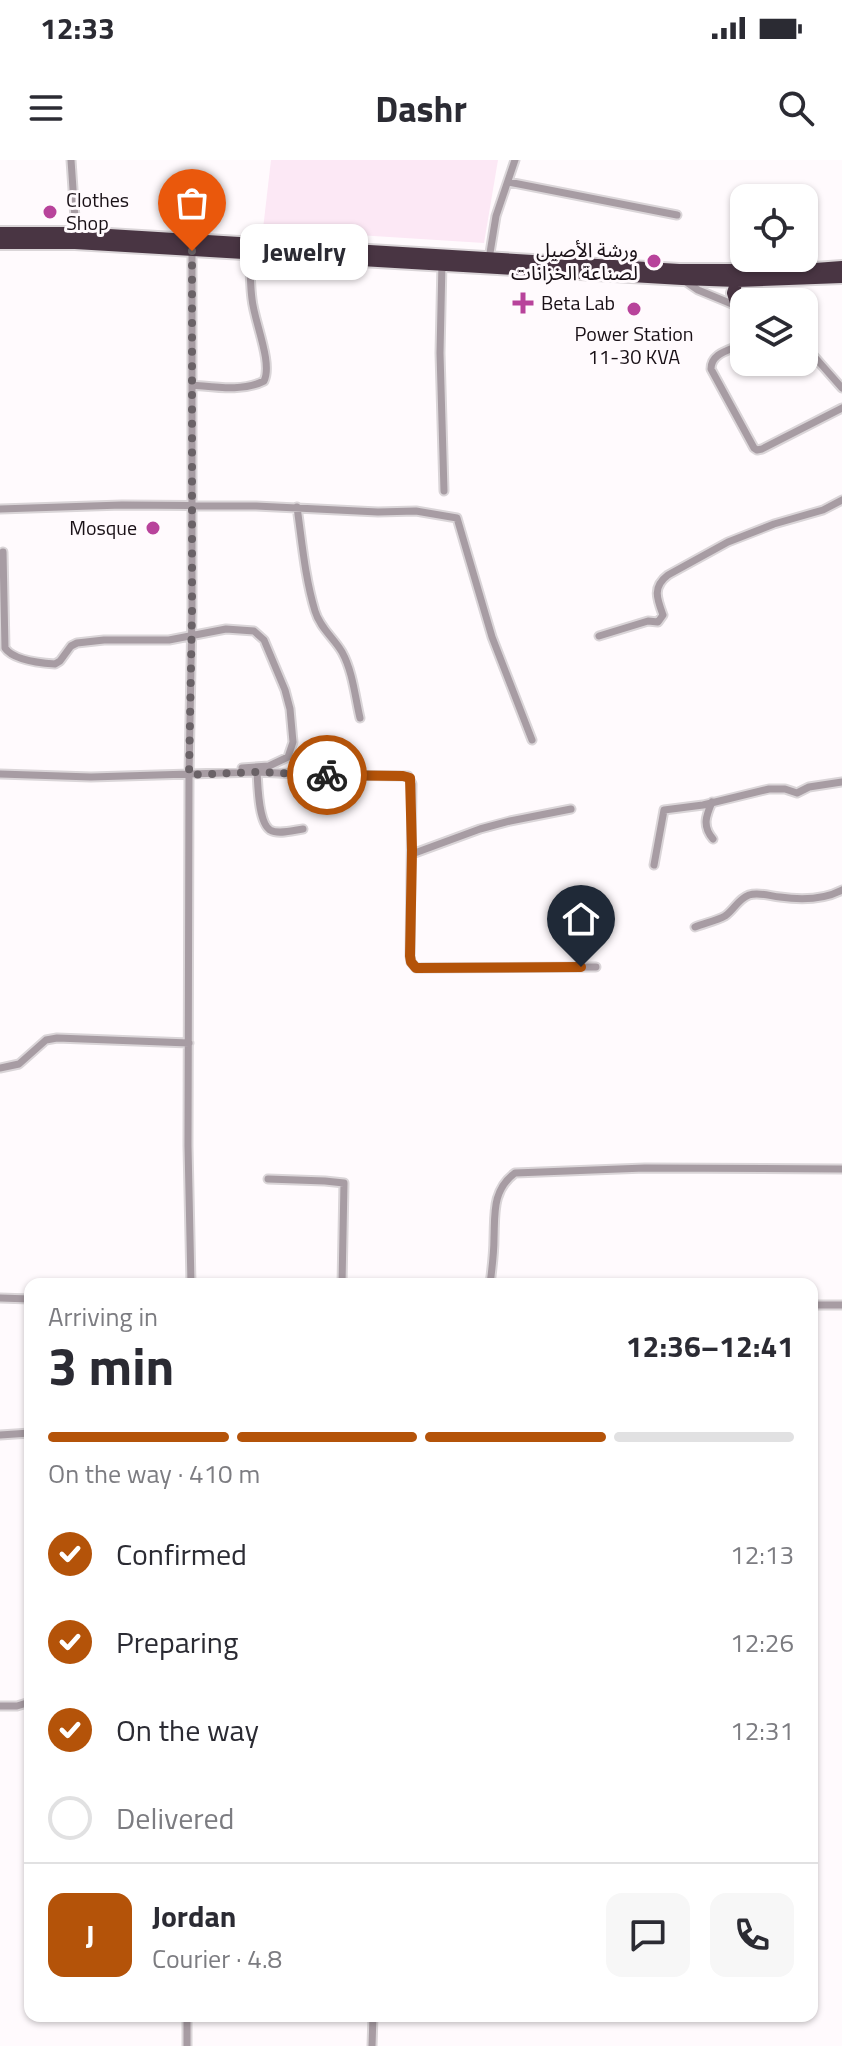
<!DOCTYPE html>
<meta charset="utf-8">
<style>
body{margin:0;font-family:"Titillium Web","Noto Sans Arabic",sans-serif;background:#f7f7f7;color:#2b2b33;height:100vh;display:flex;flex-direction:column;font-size:30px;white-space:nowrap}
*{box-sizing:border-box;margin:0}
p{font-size:26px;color:#7c7c81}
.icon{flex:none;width:44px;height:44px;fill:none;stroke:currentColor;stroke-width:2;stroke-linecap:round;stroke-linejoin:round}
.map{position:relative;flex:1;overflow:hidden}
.panel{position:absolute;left:24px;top:1118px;width:794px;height:744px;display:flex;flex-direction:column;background:#fff;border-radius:16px;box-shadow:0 2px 6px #0004}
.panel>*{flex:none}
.controls{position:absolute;left:730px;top:24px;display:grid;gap:16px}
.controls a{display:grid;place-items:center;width:88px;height:88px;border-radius:16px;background:#fff;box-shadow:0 2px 6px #0004;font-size:40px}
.pin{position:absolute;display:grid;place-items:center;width:68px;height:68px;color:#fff;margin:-82px -34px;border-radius:50% 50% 50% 0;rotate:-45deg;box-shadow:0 0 8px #0007}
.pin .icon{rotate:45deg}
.courier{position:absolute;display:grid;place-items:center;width:80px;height:80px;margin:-40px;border:6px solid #b45309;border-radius:50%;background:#fff;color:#222;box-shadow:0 2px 10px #0007}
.bubble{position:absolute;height:56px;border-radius:16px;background:#fff;box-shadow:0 2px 6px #0004;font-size:26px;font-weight:700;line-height:56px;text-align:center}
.head em{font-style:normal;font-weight:700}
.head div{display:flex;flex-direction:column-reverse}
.head{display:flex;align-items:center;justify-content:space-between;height:136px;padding:0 24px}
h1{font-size:52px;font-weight:700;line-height:60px}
.bar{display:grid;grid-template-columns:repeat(4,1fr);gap:12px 8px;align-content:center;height:96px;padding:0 24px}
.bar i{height:10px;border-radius:6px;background:#e1e1e2}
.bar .on{background:#b45309}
.bar p{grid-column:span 4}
.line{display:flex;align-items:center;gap:20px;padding:0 24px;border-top:2px solid #e1e1e2}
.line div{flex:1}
.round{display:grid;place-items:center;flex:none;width:84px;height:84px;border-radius:16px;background:#f7f7f7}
ol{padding:0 24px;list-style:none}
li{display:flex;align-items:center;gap:24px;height:88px}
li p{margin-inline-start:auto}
li .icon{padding:8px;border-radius:50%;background:#b45309;color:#fff;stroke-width:4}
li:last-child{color:#7c7c81}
li i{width:44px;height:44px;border:4px solid #e1e1e2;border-radius:50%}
.status{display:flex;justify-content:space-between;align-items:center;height:56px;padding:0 40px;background:#fff;direction:ltr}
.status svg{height:22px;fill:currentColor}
header{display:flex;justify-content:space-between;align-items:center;height:104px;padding:0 24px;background:#fff;font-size:36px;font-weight:700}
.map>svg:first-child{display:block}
.built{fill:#fce8f5}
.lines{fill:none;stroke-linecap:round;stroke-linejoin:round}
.street-casing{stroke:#dad5d8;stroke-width:11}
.highway-casing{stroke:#dad5d8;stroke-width:16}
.street{stroke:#a79ca3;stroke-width:7}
.highway{stroke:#493543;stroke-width:12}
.done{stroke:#6a6267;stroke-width:8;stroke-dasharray:0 14.4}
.route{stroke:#b45309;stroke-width:10}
.poi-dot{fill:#b8439b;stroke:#fffafd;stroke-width:3}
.labels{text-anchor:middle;stroke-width:6;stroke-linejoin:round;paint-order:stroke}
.poi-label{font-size:20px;fill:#191016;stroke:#fffafd;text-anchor:start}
</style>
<div class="status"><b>12:33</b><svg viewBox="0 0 49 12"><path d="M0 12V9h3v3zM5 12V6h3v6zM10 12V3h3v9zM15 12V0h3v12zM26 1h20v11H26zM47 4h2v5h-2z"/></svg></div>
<header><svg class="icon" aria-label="menu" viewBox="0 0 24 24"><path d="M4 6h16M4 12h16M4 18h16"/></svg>Dashr<svg class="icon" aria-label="search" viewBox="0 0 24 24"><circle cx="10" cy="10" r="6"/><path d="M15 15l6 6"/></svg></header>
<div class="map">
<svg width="842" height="1886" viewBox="0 0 842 1886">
<rect width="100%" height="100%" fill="#fffafd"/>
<path class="built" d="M271 0H498L484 83 263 69Z"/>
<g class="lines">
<defs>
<path id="street" d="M71 0 76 73
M508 22 677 55
M489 99 496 56 515 0
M442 102 440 193 444 331
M682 119 698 130 744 149
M744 183C732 190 711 192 711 209L754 288 757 290 762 289 842 248
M804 185 842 228
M192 225C216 227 242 232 264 221 273 203 254 161 252 139 250 124 250 108 250 93
M297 347C302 382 305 418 315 451 320 468 334 478 342 492 353 512 355 537 360 558
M0 349 122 345 256 346 378 352 416 351 457 358 492 477 532 580
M3 392 5 488C13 500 40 503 55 504L60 501 71 486 77 483 104 480H169L226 469 254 471 264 480 285 530 290 549 293 582 288 597 269 606 242 608
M599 476 648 461 658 462 663 455C657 439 652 427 668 415L728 382 774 364 823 350 842 340
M257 612C258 625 258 662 270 670 279 675 294 670 303 669
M0 614 91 617 257 612 321 615 408 616 412 624 410 796 411 802 416 808 596 807
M712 642C706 656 702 666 713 679
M412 694 480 669 510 661 571 649
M654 705 664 650 703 645 769 629H785L797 633 809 627 842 622
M695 767C705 763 716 761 725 756 734 750 738 739 749 735 759 732 770 736 780 737 801 740 823 740 842 730
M0 908 19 904 46 880 57 878 189 883
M268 1019 325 1021 344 1023 342 1124
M191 1124 188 986 189 615 192 451V90
M490 1124C492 1109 494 1094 494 1078 495 1054 492 1030 515 1013L645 1008 842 1009
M0 1138 30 1139
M812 1145H842
M0 1275 30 1273
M0 1546H17L30 1542
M187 1886V1856
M372 1886 373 1856"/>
<path id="highway" d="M0 73H76L679 110H802L842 107
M0 83H75L682 119 737 121 842 117
M737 146 733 133 737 121"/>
</defs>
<use href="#street" class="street-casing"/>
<use href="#highway" class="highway-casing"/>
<use href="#street" class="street"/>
<use href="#highway" class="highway"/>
</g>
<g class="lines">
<path class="done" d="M192 91V451L189 615 257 612 327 615"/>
<path class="route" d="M327 615 403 616 410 618 412 690 410 796 411 802 416 808 581 807"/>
</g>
<g class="poi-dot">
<circle cx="50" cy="52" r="8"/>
<circle cx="654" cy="101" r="8"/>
<path d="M519 131h8v8h8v8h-8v8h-8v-8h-8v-8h8z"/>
<circle cx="634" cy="149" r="8"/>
<circle cx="153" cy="368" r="8"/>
</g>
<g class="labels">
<g class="poi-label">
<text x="66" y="47">Clothes<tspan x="66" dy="23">Shop</tspan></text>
<text x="638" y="97" text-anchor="end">ورشة الأصيل<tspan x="638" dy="23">لصناعة الخزانات</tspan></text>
<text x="541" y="150">Beta Lab</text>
<text x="634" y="181" text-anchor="middle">Power Station<tspan x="634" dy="23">11-30 KVA</tspan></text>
<text x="137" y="375" text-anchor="end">Mosque</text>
</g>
</g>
</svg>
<div class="controls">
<a><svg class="icon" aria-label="locate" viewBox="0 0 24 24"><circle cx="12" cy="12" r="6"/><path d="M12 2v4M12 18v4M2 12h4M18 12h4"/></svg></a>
<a><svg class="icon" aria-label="layers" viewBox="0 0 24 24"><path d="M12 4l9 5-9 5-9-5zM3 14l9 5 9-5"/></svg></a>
</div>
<div class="pin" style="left:192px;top:91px;background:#ea580c"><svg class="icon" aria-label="bag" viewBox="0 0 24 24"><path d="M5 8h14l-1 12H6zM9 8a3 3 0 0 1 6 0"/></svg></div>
<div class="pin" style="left:581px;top:807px;background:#1f2937"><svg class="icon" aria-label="home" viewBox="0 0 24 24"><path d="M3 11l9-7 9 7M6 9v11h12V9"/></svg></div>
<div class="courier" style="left:327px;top:615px"><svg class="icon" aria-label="bike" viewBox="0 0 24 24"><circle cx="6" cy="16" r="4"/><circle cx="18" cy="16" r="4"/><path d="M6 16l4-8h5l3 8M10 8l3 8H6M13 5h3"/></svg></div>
<div class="bubble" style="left:240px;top:64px;width:128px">Jewelry</div>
<section class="panel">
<div class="head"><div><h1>3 min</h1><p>Arriving in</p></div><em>12:36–12:41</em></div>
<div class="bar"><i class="on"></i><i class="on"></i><i class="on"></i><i></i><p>On the way · 410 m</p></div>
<ol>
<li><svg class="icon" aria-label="check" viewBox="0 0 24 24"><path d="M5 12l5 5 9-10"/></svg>Confirmed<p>12:13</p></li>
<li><svg class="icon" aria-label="check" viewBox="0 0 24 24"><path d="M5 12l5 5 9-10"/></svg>Preparing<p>12:26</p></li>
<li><svg class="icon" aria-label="check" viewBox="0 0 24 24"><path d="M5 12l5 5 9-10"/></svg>On the way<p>12:31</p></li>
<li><i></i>Delivered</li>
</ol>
<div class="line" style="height:144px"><b class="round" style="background:#b45309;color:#fff">J</b><div><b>Jordan</b><p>Courier · 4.8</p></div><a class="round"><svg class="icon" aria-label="chat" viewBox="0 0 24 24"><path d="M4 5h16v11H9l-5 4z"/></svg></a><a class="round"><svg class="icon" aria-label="phone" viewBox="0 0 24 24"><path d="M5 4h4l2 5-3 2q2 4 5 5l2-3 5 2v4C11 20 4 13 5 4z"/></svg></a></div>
</section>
</div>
